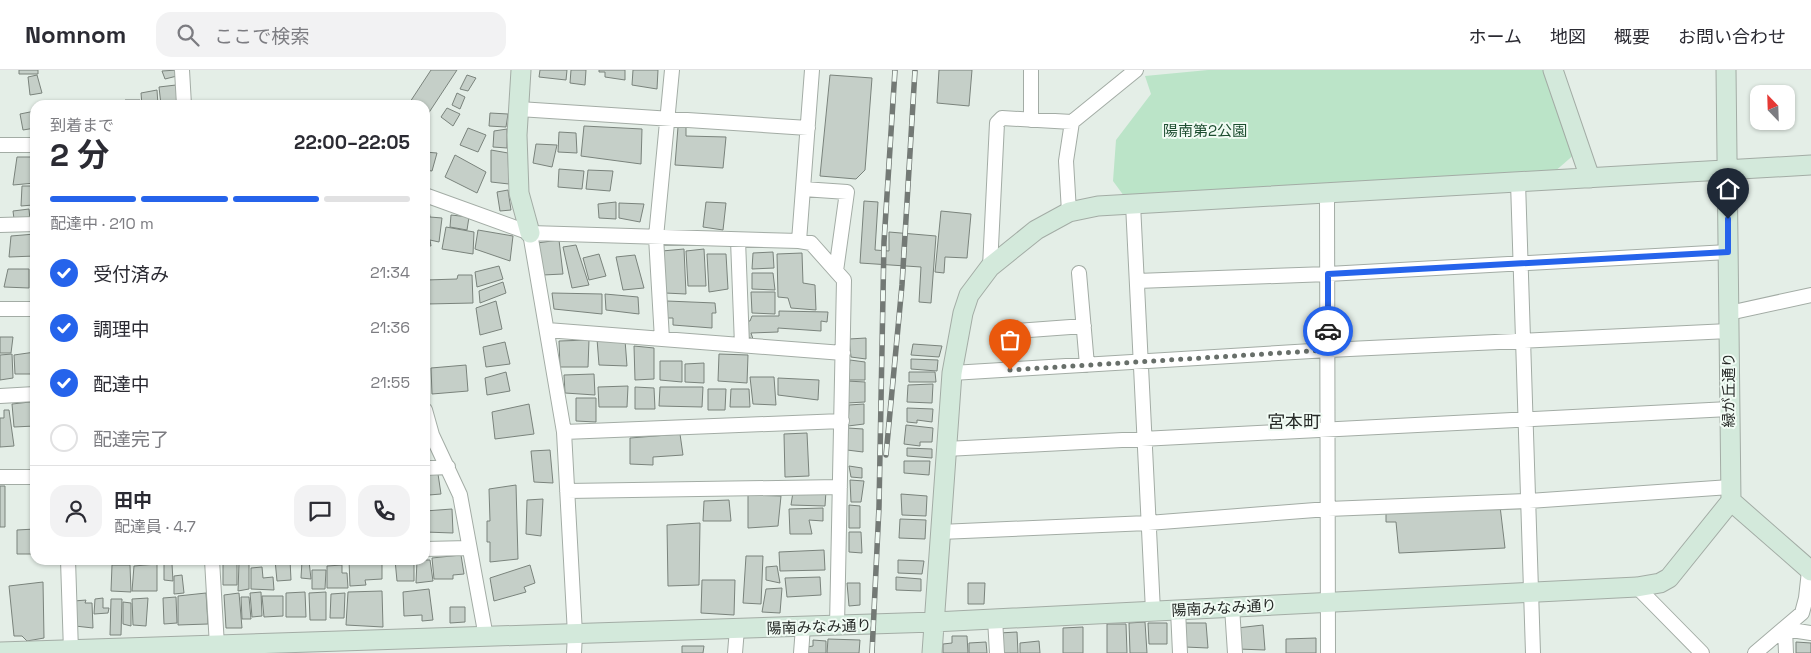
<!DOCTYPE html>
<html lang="ja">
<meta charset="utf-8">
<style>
body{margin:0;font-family:"Space Grotesk","Noto Sans JP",sans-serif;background:#f2f2f3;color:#2b2b33;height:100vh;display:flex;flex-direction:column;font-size:19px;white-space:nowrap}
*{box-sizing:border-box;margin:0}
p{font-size:16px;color:#7c7c81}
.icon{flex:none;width:28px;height:28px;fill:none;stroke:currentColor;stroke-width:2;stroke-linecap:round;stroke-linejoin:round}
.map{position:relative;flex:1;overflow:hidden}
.drawer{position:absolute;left:30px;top:30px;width:400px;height:465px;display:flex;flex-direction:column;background:#fff;border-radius:15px;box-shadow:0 1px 4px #0004}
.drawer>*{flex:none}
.needle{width:32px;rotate:337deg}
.fabs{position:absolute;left:1750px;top:15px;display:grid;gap:10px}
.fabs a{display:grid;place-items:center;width:45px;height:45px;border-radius:10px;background:#fff;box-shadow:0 1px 4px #0004;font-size:25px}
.pin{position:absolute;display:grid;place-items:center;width:42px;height:42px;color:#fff;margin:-51px -21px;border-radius:50% 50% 50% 0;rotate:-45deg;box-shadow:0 0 5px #0007}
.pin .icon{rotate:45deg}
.courier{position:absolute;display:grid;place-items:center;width:50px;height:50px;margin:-25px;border:4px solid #2563eb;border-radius:50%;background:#fff;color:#222;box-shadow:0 1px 6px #0007}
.head em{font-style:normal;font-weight:700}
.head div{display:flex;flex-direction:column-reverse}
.head{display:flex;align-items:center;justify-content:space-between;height:85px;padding:0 20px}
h1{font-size:32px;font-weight:700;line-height:38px}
.bar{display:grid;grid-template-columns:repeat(4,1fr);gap:8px 5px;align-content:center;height:60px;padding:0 20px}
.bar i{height:6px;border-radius:4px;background:#e1e1e2}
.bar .on{background:#2563eb}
.bar p{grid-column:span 4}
.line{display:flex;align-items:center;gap:12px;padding:0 20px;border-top:1px solid #e1e1e2}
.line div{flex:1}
.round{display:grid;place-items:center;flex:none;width:52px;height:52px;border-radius:15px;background:#f2f2f3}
ol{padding:0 20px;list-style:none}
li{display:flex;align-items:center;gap:15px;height:55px}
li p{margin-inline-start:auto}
li .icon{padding:5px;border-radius:50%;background:#2563eb;color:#fff;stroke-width:4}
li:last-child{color:#7c7c81}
li i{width:28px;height:28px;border:2px solid #e1e1e2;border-radius:50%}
header{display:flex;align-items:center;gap:30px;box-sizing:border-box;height:70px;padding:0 25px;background:#fff;border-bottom:1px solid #e1e1e2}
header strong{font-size:24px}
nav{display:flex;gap:28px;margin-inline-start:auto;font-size:18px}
.search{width:350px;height:45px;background:#f2f2f3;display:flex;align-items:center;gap:12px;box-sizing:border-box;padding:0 18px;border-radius:15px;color:#7c7c81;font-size:19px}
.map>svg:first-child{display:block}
.green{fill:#bbe4c8}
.building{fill:#c5cfc8;stroke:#7a837c}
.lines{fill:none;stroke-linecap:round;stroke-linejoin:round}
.street-casing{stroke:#a3aca5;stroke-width:16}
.secondary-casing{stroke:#a3aca5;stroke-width:21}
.street{stroke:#fff;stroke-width:14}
.secondary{stroke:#d3e9db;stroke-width:19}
.rail-casing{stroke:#737975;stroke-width:5.5}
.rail{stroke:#f1fbf4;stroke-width:4;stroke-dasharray:11;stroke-linecap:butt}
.done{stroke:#686f6a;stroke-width:5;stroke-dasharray:0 9}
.route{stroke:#2563eb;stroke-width:6}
.labels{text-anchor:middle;stroke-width:4;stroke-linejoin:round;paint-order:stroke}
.park-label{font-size:15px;fill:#1d4d30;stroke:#f1fbf4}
.street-label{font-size:15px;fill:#262a27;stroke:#f1fbf4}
.quarter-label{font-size:18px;fill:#262a27;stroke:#f1fbf4}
</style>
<header>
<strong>Nomnom</strong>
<div class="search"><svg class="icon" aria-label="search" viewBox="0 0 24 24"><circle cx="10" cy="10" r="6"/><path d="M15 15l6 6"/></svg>ここで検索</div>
<nav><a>ホーム</a><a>地図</a><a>概要</a><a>お問い合わせ</a></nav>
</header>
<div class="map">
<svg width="1811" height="583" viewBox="0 0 1811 583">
<rect width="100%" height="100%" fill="#e4eee7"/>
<path class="green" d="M1208 0H1547L1576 83 1553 103 1124 126 1113 111 1116 70 1151 24 1145 6Z"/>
<path class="building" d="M19 0H38V4H19Z
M177 0V6L165 9 162 1Z
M431 0H457L428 44 425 42V35H415L410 32Z
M540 0H567L566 10 539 7Z
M571 0H586L585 15 570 13Z
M599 0H625V10L605 7V2H599Z
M633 0H658L657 19 632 15Z
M939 0H972L969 36 937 33Z
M37 5 42 23 30 25 28 7Z
M467 5 476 8 468 21 460 19Z
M830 5 872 8 865 100 856 109 820 106Z
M176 15 178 35H161L159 17Z
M157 20 158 35H142L141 23Z
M457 23 465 27 460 39 452 35Z
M125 30H140V35H125Z
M447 38 460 44 453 56 441 47Z
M35 41V58L23 60 20 44Z
M490 43 508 44 506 57 489 56Z
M584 56 642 59 641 94 581 86Z
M678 57H686V66L726 67 723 98 675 95Z
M468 58 486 65 478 82 460 75Z
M507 59V78L493 77 494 61Z
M559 62 576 63 577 83 558 82Z
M536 74 557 75 552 97 533 93Z
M491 80 508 83 509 114 491 112Z
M425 82 437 83 432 101 425 100Z
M455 85 486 102 477 123 445 107Z
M17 87H35V113L13 115Z
M559 99 584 101 582 119 558 117Z
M588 100 613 101 610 121 586 119Z
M22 116H32L33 135 21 136Z
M508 120 511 140 500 141 497 122Z
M864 131 878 132 875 180 889 181V162L936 166 931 233 919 232 921 197 860 193Z
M616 132V149L599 148 598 134Z
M706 132 726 133 723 160 703 157Z
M619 133 644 134 640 152 619 148Z
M29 139 30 150 14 149 13 141Z
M425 140H429L430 147 442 148 439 172 430 170 431 176 425 175Z
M941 141 971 144 967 188 945 187 944 203 935 202Z
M451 145 469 147 467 160 450 157Z
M446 157 474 162 473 184 442 179Z
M478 160 513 166 510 191 475 179Z
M35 164V186L9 187 11 166Z
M559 170 563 204 543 205 537 173Z
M576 175 589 215 572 218 563 177Z
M684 179 686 224 665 223 662 181Z
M704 179 706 216H688L686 181Z
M773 182 774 198 752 199 753 183Z
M802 183 803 213 815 215 816 240 791 238 788 228 778 227 777 184Z
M599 184 606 206 589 210 583 188Z
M707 184H726L728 219 709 222Z
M635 185 644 218 623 220 616 187Z
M499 196 503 209 477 217 475 202Z
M8 199H29V218L4 217Z
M752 203H773L775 220 752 219Z
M458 205H472L473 233 427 234 426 210 457 209Z
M503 212 506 223 480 233 479 221Z
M751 222H775V244L752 243Z
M552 223 602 224V244L554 239Z
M605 224 638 227 639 244 606 240Z
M496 231 502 259 480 265 476 238Z
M667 231 715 233 716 243H712V258L673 255V248H666Z
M779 241 828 242 827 252 821 251V261L778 258V262L751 263 753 269 745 266 743 251H750L752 246H779Z
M0 267H13L11 283H0Z
M866 268V289L851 287 849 269Z
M597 269 625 270 627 296 599 295Z
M589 270 588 297H560L559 271Z
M505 272 510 294 486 297 483 277Z
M913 274 942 276 939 287 911 285Z
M634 276 654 278V309L635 310Z
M35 282V304H15L14 285Z
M12 284 13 308 0 310V285Z
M719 284 748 285 747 313 718 311Z
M911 289 938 290 937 301 911 299Z
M850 290 865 292V310H848Z
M660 291H682V312L660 310Z
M704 293V313L685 312V294Z
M466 295 468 321 432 324 431 298Z
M506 302 510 321 487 325 485 308Z
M909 302H935L936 312H909Z
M594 304 595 325 565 323 564 305Z
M750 307H774L776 335 753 334Z
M778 308 819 310 818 330 778 325Z
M847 311 865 312V332L847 333Z
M933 314 932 333 907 332 908 315Z
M628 316 627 337H599L598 317Z
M635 317 654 318 655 339H635Z
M660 317H703L702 337 659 336Z
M708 319H726L725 340H708Z
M731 319H749L750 337H730Z
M35 327V356L14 357 12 334 30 332 31 328Z
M576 328H596V352L576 351Z
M529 334 534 364 495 369 492 342Z
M864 334V354L848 356 849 335Z
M907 338 933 339 932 352 917 350V353L907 352Z
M4 340H9L14 376 0 377V348H4Z
M906 355 933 358 932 372H920V376L904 374Z
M848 358 863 359V382L847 380Z
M807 363 809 406 785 407 784 364Z
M680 364 683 385 653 387V395L630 394V368Z
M907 378 932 379V388L907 386Z
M550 380 553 413 534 412 531 381Z
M904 391H930L929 405 904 403Z
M849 396 862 398V408L851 407Z
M438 404 441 424 429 425V429H425V405Z
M850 410 864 411 861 432H851Z
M516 415 518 489 490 492V472H487V451H490L489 419Z
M0 416H5V457H0Z
M826 421 825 436 791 435 793 422Z
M901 424 927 426 926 446 902 445Z
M748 425 781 426 778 456 748 458Z
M543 429 541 466 526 464 527 430Z
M729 430 731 451H703L704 431Z
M849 435 860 436V458H849Z
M1500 436 1505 478 1399 483 1396 452H1386V440Z
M823 438V451L809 450 812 464H790L789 439Z
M452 439 453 463 425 462V441Z
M900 449 926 450 925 469 899 468Z
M700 453 699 515 668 516 667 455Z
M35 459V484H17V460Z
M849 462H861L862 483 849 482Z
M824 480 825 500 780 501 779 482Z
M461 485 464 504 453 505V509H434L432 488Z
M746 486H763L761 534 743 533Z
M237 490V515H223V492Z
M275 490H290L291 510 277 511Z
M349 490H382V509L365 510 366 515 350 516Z
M395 490H414V511H397Z
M417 490H430L433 511 416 513Z
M898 490 924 491 922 504 898 503Z
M302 491H309L311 509 301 508Z
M239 493H249V519L238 521Z
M157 494V521H132L134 496Z
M164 494H172L173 511 164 510Z
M112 495H130L131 522 111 521Z
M342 495V503H347L348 518H327V496Z
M530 495 535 513 524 517 526 522 494 531 490 508Z
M777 496 780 513 766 510V497Z
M262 497 263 508 273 507 274 520 251 519V498Z
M312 500H326L325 519H312Z
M182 505 184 523 174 524V506Z
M820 507 821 525 787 527 785 508Z
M896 507 921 509V521L896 520Z
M702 510H735L734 545 701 543Z
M43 512 44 568 27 571 22 566H14L9 516Z
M847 513H860V535L849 536Z
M968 513H985L984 534H968Z
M782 518 780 543 762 542 766 519Z
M429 519 433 550 422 551V545L404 546 403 522Z
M382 521 383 557 346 555 348 522Z
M261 522 262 546 252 547 250 523Z
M305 522 306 547H286V523Z
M326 522V550H310L309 523Z
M206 523 208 554 178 555V526Z
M239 523 242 558H226L224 525Z
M345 523 344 548H330L331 524Z
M262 526H283V546L264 547Z
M176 527 177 553 164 554 163 528Z
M241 527H249L251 549H242Z
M103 528V538H109L108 543 94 544 95 529Z
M148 528 146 556 133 555 132 529Z
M111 529H122L121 565H110Z
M86 530 85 533H92L93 558 75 556 74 531Z
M123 532 131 533V556L123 554Z
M450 537H465V552L450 553Z
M1145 552 1147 583H1130L1129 553Z
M1148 553H1167V574H1149Z
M1184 553H1206L1208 578 1185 577Z
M1107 554H1126L1127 583H1107Z
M1263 555 1265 580 1238 579 1237 558Z
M1083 557V583H1063V558Z
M1017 562 1018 583H1000L999 563Z
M952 566H967L968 583H943V574L952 573Z
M1316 568V583H1286V569Z
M828 569 860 570 859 583H827Z
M813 570 826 571V583H807V577L813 576Z
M1039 571 1040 583H1020V573Z
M986 572 987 583H969V573Z
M1796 572 1811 573V583H1796Z
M682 576H704L703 583H682Z"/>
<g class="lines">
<defs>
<path id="street" d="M182 0 184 35
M812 0 799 171 811 173 844 210 837 556
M1031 0V50
M519 39 808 58
M0 75H35
M1518 112 1533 583
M803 119 847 122 836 201
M1327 124 1328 583
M425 125 530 163 799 171
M1133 134 1153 541
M1069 142 1066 91 1072 52 1136 0
M0 155 35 154
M530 163 564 362 575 564 574 583
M738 170 742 275
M990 197 997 53 1002 48 1072 52
M1079 203 1087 295
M1137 211 1328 204 1728 182
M0 239H35
M1729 243 1811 225
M547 260 843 283
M1002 262 1084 256
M662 269 656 167 672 0
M952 303 1328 280 1729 261
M0 326 35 324
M425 340 432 365 460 425 486 567
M564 362 842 351
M946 379 1729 339
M425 398 448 397
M0 407H35
M567 421 840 417
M940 462 1148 453 1328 439 1529 431 1730 417
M425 479 469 478
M68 490 71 581
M212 490 217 576
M1637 517 1702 583
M1232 537 1235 583
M1178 540 1180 583
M995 549 997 583
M735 583 737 559
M801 583 803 557
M1755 583 1802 543 1806 528 1809 501
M1786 583 1785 559 1811 563"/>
<path id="secondary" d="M521 0 517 65 519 123 530 163
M1553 0 1590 108
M1726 0 1731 431 1811 501
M0 582 934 552 1637 517 1660 513 1669 508 1731 431
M932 583 952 303 963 243 969 225 990 197 1036 160 1069 142 1098 136 1811 95"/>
</defs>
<use href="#street" class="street-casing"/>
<use href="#secondary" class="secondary-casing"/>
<use href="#street" class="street"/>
<use href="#secondary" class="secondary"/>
<defs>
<path id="rail" d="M886 385 902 215 915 0
M872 583 879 437 884 172 895 0"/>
</defs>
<use href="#rail" class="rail-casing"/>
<use href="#rail" class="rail"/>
</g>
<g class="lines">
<path class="done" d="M1010 300 1328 280V261"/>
<path class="route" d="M1328 261V204L1728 182V149"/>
</g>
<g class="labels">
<g class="park-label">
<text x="1205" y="66">陽南第2公園</text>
</g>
<g class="street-label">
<text transform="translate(1729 320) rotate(-90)" y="5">緑が丘通り</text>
<text transform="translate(1224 538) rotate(-3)" y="5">陽南みなみ通り</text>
<text transform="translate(819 557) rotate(-2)" y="5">陽南みなみ通り</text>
</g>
<g class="quarter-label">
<text x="1294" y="358">宮本町</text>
</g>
</g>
</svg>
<div class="fabs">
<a><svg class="needle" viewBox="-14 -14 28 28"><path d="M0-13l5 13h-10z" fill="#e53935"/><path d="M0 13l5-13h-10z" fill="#7c7c81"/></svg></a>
</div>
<div class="pin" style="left:1010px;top:300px;background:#ea580c"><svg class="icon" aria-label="bag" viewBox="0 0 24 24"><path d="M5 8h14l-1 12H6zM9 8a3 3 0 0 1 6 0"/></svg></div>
<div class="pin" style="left:1728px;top:149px;background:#1f2937"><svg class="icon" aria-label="home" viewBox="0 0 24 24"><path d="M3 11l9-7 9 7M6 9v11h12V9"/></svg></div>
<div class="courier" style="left:1328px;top:261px"><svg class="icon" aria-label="car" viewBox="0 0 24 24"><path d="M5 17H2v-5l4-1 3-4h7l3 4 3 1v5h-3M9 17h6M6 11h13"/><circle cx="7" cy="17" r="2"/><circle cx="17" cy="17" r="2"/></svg></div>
<section class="drawer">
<div class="head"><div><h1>2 分</h1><p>到着まで</p></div><em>22:00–22:05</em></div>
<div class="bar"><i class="on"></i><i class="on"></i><i class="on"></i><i></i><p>配達中 · 210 m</p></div>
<ol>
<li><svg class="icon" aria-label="check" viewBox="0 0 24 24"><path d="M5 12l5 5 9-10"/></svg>受付済み<p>21:34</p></li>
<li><svg class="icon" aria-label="check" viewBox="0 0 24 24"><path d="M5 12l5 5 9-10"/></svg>調理中<p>21:36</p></li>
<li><svg class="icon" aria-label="check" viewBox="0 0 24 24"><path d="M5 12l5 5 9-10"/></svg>配達中<p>21:55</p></li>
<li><i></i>配達完了</li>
</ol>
<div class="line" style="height:90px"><a class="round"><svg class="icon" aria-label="person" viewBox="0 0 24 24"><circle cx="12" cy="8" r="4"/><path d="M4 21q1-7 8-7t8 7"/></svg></a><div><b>田中</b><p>配達員 · 4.7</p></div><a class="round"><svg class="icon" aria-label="chat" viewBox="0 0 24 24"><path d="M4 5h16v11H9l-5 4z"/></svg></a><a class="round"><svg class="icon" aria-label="phone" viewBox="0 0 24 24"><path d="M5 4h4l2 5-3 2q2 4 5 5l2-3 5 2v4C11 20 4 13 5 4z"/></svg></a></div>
</section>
</div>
